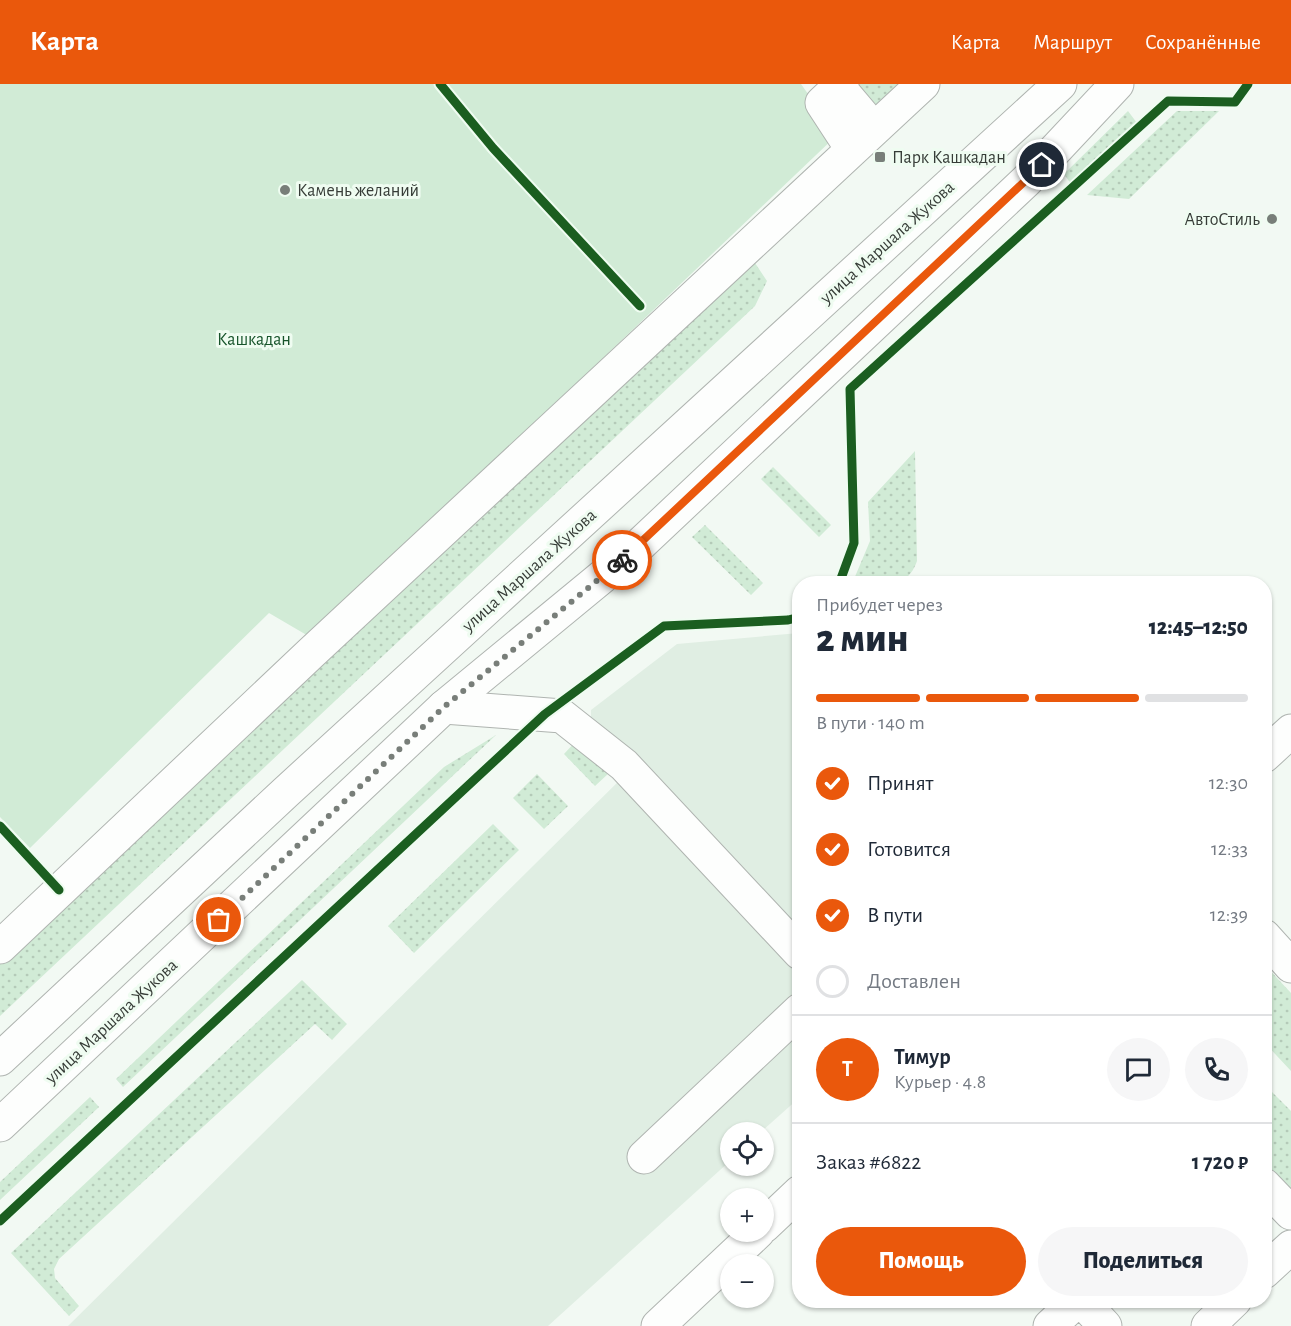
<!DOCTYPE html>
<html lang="ru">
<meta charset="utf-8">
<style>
body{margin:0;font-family:"Alegreya Sans",sans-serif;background:#f6f6f7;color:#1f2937;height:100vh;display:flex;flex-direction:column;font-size:22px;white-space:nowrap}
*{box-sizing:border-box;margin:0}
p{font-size:20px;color:#747a83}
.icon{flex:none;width:33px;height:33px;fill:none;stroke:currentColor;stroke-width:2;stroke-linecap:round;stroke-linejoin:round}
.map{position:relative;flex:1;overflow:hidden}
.details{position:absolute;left:792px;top:492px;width:480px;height:732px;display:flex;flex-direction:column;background:#fff;border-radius:24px;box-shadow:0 2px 4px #0004}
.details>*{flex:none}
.tools{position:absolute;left:720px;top:1038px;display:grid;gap:12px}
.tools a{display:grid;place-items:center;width:54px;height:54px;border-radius:50%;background:#fff;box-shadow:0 2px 4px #0004;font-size:30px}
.pin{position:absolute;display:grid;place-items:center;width:51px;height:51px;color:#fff;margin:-26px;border:3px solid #fff;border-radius:50%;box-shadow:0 2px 6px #0007}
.courier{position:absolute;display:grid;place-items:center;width:60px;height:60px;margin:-30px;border:4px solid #ea580c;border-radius:50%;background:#fff;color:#222;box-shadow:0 2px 8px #0007}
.headline em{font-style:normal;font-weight:800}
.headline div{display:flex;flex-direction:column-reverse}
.headline{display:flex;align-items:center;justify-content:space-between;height:102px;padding:0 24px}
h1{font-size:39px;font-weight:800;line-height:45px}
.bar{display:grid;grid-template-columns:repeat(4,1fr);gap:9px 6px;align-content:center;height:72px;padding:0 24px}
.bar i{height:8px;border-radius:4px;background:#e0e1e3}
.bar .on{background:#ea580c}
.bar p{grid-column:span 4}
.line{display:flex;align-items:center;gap:15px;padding:0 24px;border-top:2px solid #e0e1e3}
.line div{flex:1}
.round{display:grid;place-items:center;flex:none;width:63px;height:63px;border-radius:32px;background:#f6f6f7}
ol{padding:0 24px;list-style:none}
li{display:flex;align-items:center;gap:18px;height:66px}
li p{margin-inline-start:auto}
li .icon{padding:6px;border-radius:50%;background:#ea580c;color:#fff;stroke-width:4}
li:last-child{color:#747a83}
li i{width:33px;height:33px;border:3px solid #e0e1e3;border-radius:50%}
.cta{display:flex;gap:12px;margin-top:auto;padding:12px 24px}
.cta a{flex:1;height:69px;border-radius:36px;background:#ea580c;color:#fff;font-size:24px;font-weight:800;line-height:69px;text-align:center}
.cta a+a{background:#f6f6f7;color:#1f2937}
header{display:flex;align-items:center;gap:36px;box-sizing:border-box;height:84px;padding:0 30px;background:#ea580c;color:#fff}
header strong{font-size:28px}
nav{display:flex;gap:33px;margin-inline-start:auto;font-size:21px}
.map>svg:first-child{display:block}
.built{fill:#e0eee3}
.grass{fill:url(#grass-dots)}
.park{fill:#d1ebd6}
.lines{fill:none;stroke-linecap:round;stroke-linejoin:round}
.minor-casing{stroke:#afb4b0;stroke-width:35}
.major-casing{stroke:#afb4b0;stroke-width:35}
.minor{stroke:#fdfefd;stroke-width:33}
.major{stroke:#fdfefd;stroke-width:33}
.cycleway-casing{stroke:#effcf1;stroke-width:13}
.cycleway{stroke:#1b5e20;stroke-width:9}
.done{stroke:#787e79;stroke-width:6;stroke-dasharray:0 10.8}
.route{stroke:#ea580c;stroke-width:8}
.poi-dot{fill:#787e79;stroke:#effcf1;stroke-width:2}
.labels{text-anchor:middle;stroke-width:6;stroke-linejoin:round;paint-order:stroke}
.poi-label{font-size:18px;fill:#363c37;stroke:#effcf1;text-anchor:start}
.street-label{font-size:18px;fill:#363c37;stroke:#effcf1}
.park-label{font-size:18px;fill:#17542b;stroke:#effcf1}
</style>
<header>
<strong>Карта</strong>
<nav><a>Карта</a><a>Маршрут</a><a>Сохранённые</a></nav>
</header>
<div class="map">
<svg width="1291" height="1242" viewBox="0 0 1291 1242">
<defs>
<pattern id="grass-dots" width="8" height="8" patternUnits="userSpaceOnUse" patternTransform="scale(1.5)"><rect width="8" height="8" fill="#d1ebd6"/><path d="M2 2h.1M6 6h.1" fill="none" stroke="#b4cab8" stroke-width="1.8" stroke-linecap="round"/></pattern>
</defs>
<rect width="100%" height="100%" fill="#f2f9f3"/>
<path class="built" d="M799 549V1014L761 1048H730V1077L548 1242H68L635 681 591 635V626L677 560Z"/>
<path class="grass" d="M853 0H902L858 41Z
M1128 27 1137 39 1071 100 1064 90Z
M1177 27H1219L1129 115 1087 111Z
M751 173 767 197 755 222 0 932V879Z
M915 367 917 477C907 506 884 500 859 499L854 495 870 457 868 418Z
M773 383 831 441 819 453 761 395Z
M705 441 763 499 751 511 692 453Z
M496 651 123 1003 116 995 444 683Z
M577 656 609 689 595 702 564 670Z
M537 690 568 722 544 745 513 714Z
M493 740 519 766 414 869 388 842Z
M1265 881 1291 909V987L1265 959Z
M302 896 347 940 332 956 315 940 59 1175 54 1185 55 1194 79 1222 69 1232 11 1169Z
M1264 1000 1291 1027V1106L1265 1078Z
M90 1013 99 1023 0 1116V1098Z"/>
<path class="park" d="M0 0H801L837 51 310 553 269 529 30 764 0 733Z"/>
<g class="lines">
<defs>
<path id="minor" d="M836 0 874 45
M842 0 822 19 852 65
M444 623 562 632 624 681 800 869
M1264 672 1291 647
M1264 852 1291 882
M0 863 311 569 923 0
M644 1073 800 926
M1264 1101 1291 1129
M764 1142 800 1108
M1264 1188 1291 1163
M1081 1216 1105 1242
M658 1242 758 1148
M1050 1242 1078 1216
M1208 1242 1235 1216"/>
<path id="major" d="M0 975 286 708 1060 0
M0 1041 444 623 631 469 1026 97 1117 0"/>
</defs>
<use href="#minor" class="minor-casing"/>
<use href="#major" class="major-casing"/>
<use href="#minor" class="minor"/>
<use href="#major" class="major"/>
<defs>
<path id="cycleway" d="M440 0 493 64 640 222
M839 500 854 459 850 305 1168 17 1235 18 1248 0
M0 742 59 806
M0 1137 545 630 664 542 788 536 800 533"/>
</defs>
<use href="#cycleway" class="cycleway-casing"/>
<use href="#cycleway" class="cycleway"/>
</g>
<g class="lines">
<path class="done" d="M219 836 444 623 622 476"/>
<path class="route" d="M622 476 1042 81"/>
</g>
<g class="poi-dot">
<rect x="874" y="67" width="12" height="12" rx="3"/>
<circle cx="285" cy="106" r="6"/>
<circle cx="1272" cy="135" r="6"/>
</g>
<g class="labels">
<g class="poi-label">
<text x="892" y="79">Парк Кашкадан</text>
<text x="297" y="112">Камень желаний</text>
<text x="1260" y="141" text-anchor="end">АвтоСтиль</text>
</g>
<g class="street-label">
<text transform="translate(887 158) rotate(-42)" y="6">улица Маршала Жукова</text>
<text transform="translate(529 486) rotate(-42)" y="6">улица Маршала Жукова</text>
<text transform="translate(111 937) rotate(-43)" y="6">улица Маршала Жукова</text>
</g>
<g class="park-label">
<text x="254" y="261">Кашкадан</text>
</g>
</g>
</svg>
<div class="tools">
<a><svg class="icon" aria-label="locate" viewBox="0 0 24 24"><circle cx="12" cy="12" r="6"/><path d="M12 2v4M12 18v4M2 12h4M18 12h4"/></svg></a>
<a>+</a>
<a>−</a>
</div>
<div class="pin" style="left:219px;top:836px;background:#ea580c"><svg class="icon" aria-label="bag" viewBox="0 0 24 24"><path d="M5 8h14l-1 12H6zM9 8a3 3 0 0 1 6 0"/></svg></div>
<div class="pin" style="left:1042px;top:81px;background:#1f2937"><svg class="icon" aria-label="home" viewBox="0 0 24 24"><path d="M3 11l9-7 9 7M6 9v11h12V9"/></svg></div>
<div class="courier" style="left:622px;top:476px"><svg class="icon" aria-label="bike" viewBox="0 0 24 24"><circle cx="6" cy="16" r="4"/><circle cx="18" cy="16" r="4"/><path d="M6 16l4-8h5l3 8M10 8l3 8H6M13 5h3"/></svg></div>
<section class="details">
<div class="headline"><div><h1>2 мин</h1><p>Прибудет через</p></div><em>12:45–12:50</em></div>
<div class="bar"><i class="on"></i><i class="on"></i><i class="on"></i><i></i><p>В пути · 140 m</p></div>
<ol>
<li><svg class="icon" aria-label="check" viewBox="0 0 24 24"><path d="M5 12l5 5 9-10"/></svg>Принят<p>12:30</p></li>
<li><svg class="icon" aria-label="check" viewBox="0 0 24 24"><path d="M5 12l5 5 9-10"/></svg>Готовится<p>12:33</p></li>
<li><svg class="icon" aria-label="check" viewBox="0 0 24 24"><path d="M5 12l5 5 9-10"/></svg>В пути<p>12:39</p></li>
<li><i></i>Доставлен</li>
</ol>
<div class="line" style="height:108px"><b class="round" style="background:#ea580c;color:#fff">Т</b><div><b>Тимур</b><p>Курьер · 4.8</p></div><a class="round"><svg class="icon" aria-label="chat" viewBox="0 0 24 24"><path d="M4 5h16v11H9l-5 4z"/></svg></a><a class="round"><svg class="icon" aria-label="phone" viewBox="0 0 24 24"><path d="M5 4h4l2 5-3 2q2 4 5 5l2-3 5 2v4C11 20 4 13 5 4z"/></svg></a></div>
<div class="line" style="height:78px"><div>Заказ #6822</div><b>1 720 ₽</b></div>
<div class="cta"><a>Помощь</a><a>Поделиться</a></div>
</section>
</div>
